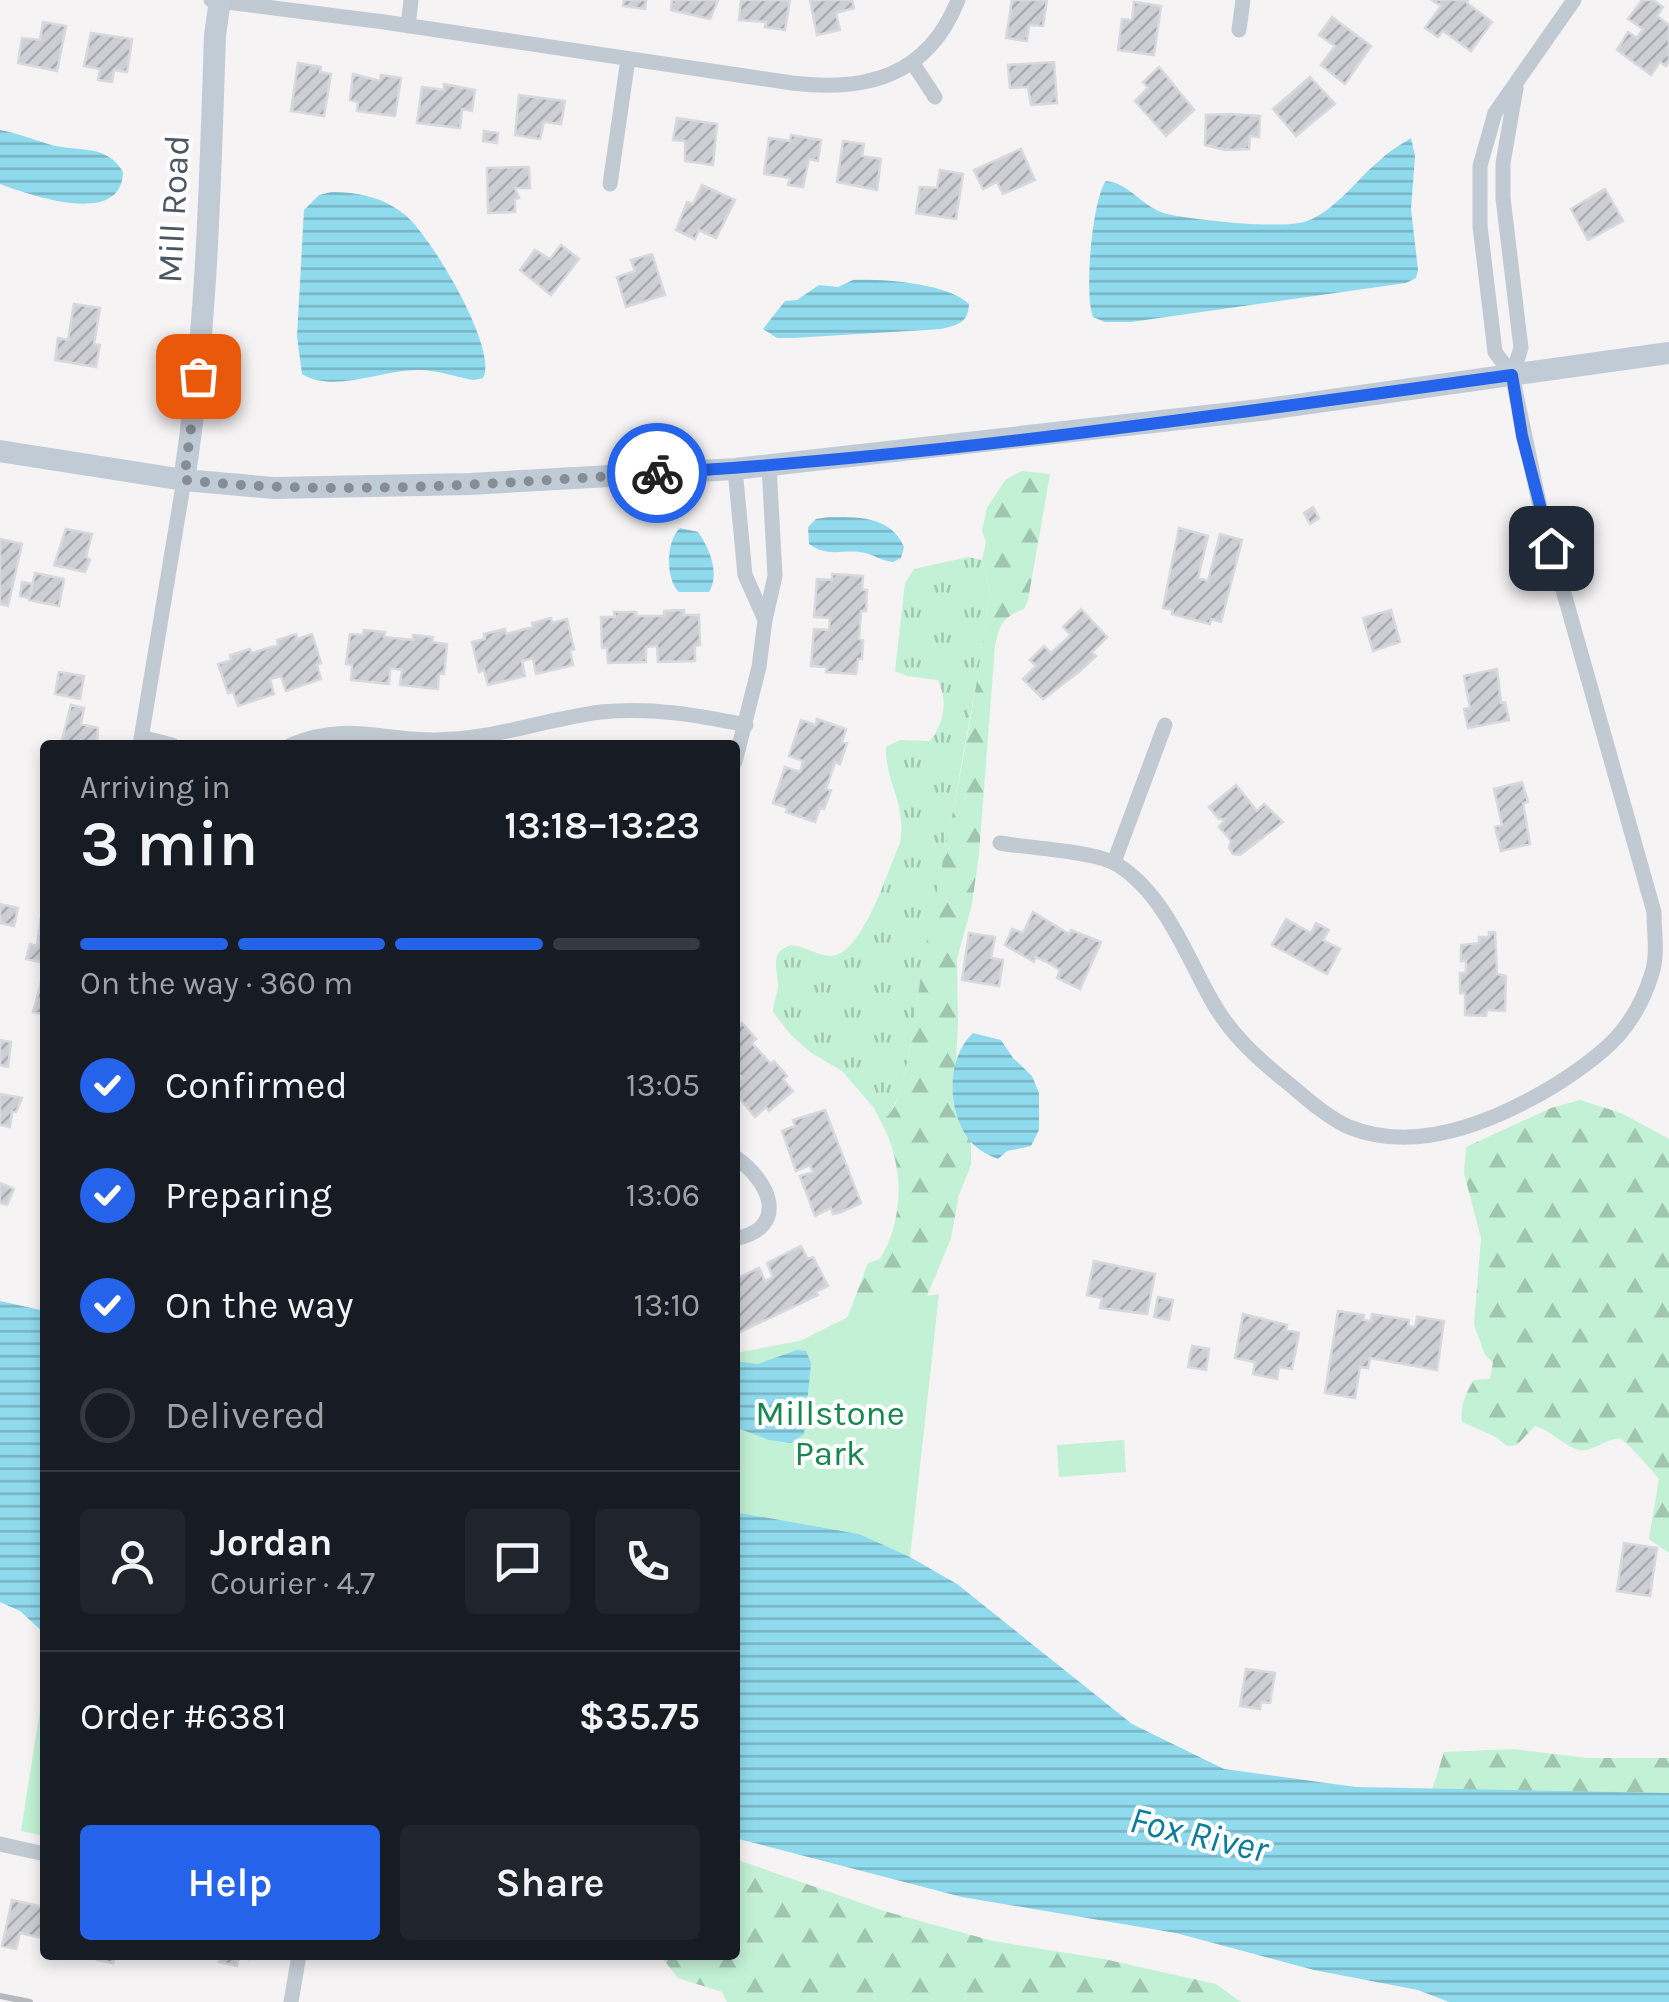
<!DOCTYPE html>
<meta charset="utf-8">
<style>
body{margin:0;font-family:Karla,sans-serif;background:#20242c;color:#f1f3f6;height:100vh;display:flex;flex-direction:column;font-size:38px;white-space:nowrap}
*{box-sizing:border-box;margin:0}
p{font-size:32px;color:#9ea1a6}
.icon{flex:none;width:55px;height:55px;fill:none;stroke:currentColor;stroke-width:2;stroke-linecap:round;stroke-linejoin:round}
.map{position:relative;flex:1;overflow:hidden}
.side{position:absolute;left:40px;top:740px;width:700px;height:1220px;display:flex;flex-direction:column;background:#171b24;border-radius:10px;box-shadow:0 5px 15px #0003}
.side>*{flex:none}
.pin{position:absolute;display:grid;place-items:center;width:85px;height:85px;color:#fff;margin:-42px;border-radius:20px;box-shadow:0 5px 15px #0006}
.courier{position:absolute;display:grid;place-items:center;width:100px;height:100px;margin:-50px;border:8px solid #2563eb;border-radius:50%;background:#fff;color:#222;box-shadow:0 2px 12px #0007}
.headline em{font-style:normal;font-weight:600}
.headline div{display:flex;flex-direction:column-reverse}
.headline{display:flex;align-items:center;justify-content:space-between;height:170px;padding:0 40px}
h1{font-size:65px;font-weight:600;line-height:75px}
.bar{display:grid;grid-template-columns:repeat(4,1fr);gap:15px 10px;align-content:center;height:120px;padding:0 40px}
.bar i{height:12px;border-radius:8px;background:#363941}
.bar .on{background:#2563eb}
.bar p{grid-column:span 4}
.line{display:flex;align-items:center;gap:25px;padding:0 40px;border-top:2px solid #363941}
.line div{flex:1}
.round{display:grid;place-items:center;flex:none;width:105px;height:105px;border-radius:10px;background:#20242c}
ol{padding:0 40px;list-style:none}
li{display:flex;align-items:center;gap:30px;height:110px}
li p{margin-inline-start:auto}
li .icon{padding:10px;border-radius:50%;background:#2563eb;color:#fff;stroke-width:4}
li:last-child{color:#9ea1a6}
li i{width:55px;height:55px;border:5px solid #363941;border-radius:50%}
.cta{display:flex;gap:20px;margin-top:auto;padding:20px 40px}
.cta a{flex:1;height:115px;border-radius:10px;background:#2563eb;color:#fff;font-size:40px;font-weight:600;line-height:115px;text-align:center}
.cta a+a{background:#20242c;color:#f1f3f6}
.map>svg:first-child{display:block}
.grass{fill:url(#grass-tufts)}
.forest{fill:url(#forest-firs)}
.park{fill:#c3f1d5}
.water{fill:url(#water-rules)}
.building{fill:url(#building-hatch);stroke:#d7d9de;stroke-width:2.5}
.lines{fill:none;stroke-linecap:round;stroke-linejoin:round}
.street{stroke:#c1cad2;stroke-width:15}
.secondary{stroke:#c1cbd6;stroke-width:22}
.rail{stroke:#b5b8bd;stroke-width:6}
.done{stroke:#868d94;stroke-width:10;stroke-dasharray:0 18}
.route{stroke:#2563eb;stroke-width:12}
.labels{text-anchor:middle;stroke-width:8;stroke-linejoin:round;paint-order:stroke}
.street-label{font-size:35px;fill:#4a5661;stroke:#fff}
.park-label{font-size:35px;fill:#17864f;stroke:#fff}
.water-label{font-size:38px;font-style:italic;fill:#0c7c9b;stroke:#fff}
</style>
<div class="map">
<svg width="1669" height="2002" viewBox="0 0 1669 2002">
<defs>
<pattern id="grass-tufts" width="24" height="20" patternUnits="userSpaceOnUse" patternTransform="scale(2.5)"><rect width="24" height="20" fill="#c3f1d5"/><path d="M3 7l-1-3M5 7V3M7 7l1-3M15 17l-1-3M17 17v-4M19 17l1-3" fill="none" stroke="#a0c6b0"/></pattern>
<pattern id="forest-firs" width="22" height="20" patternUnits="userSpaceOnUse" patternTransform="scale(2.5)"><rect width="22" height="20" fill="#c3f1d5"/><path d="M5 1l3.5 6h-7zM16 11l3.5 6h-7z" fill="#a0c6b0"/></pattern>
<pattern id="water-rules" width="6" height="5" patternUnits="userSpaceOnUse" patternTransform="scale(2.5)"><rect width="6" height="5" fill="#90daee"/><path d="M0 2.5h6" fill="none" stroke="#78b4c4"/></pattern>
<pattern id="building-hatch" width="6" height="6" patternUnits="userSpaceOnUse" patternTransform="scale(2.5)"><rect width="6" height="6" fill="#cdcfd5"/><path d="M-1 1l2-2M0 6l6-6M5 7l2-2" fill="none" stroke="#a8abb0"/></pattern>
</defs>
<rect width="100%" height="100%" fill="#f5f3f3"/>
<path class="grass" d="M968 557 982 560 990 591 982 651 907 1064C901 1085 899 1108 881 1122L874 1108 842 1071 810 1052 791 1035 773 1012C773 1003 777 996 778 987 779 969 767 953 791 945 804 946 816 955 830 956 862 957 888 870 900 843 907 802 885 783 886 747L900 740 930 741C944 723 948 701 938 680L907 676 895 671 905 583 914 569Z"/>
<path class="forest" d="M1022 471 1050 474 1028 600 1024 609C1002 617 1000 624 995 646L979 854 972 904 957 959 958 1022 954 1102 956 1114 971 1142V1165L959 1195 951 1238 920 1313 845 1324 868 1263 880 1259C905 1218 904 1163 881 1122 889 1115 895 1108 898 1097 914 1047 917 991 927 939 951 823 975 708 990 591L982 560 986 542 982 531 987 508 1006 479Z
M1580 1100 1621 1113 1669 1139V1553L1649 1539 1659 1479C1654 1472 1625 1440 1621 1439 1605 1437 1592 1455 1576 1449 1561 1444 1551 1430 1535 1426L1517 1445 1507 1446 1496 1437 1462 1422C1460 1406 1465 1394 1474 1380L1490 1379 1493 1362 1485 1355 1474 1325 1481 1238 1464 1173 1466 1147 1551 1108Z
M1514 1749 1587 1758H1669V1793L1432 1790 1444 1752Z
M735 1859 884 1911 993 1941 1104 1959 1216 1984 1241 2002H727L722 1992 678 1978 660 1955H735Z"/>
<path class="park" d="M939 1294 910 1557 859 1534 735 1512V1353L800 1341 870 1306Z
M1124 1440 1126 1472 1059 1477 1057 1445Z
M45 1678V1836L21 1831Z"/>
<path class="water" d="M0 130C17 133 32 139 48 144 75 153 106 142 123 172 122 228 30 195 0 184Z
M1411 138 1415 156 1411 209 1418 270 1416 278 1406 283 1131 322H1105L1093 317C1084 295 1092 199 1106 181 1130 183 1144 209 1167 214 1195 220 1282 230 1307 221 1335 211 1357 179 1379 161 1388 152 1400 145 1411 138Z
M331 192C357 192 383 197 404 214 430 234 499 350 483 378L474 380C455 377 438 370 419 370 383 369 334 394 302 374L297 336 304 210 319 195Z
M853 280C884 279 946 283 969 304 968 323 958 325 941 329L793 338H777L763 329 785 301 797 300 819 285 838 287Z
M829 517C858 517 891 516 904 547L901 558 893 562C881 561 871 553 860 552 840 550 827 557 809 544L808 527 816 519Z
M680 528 698 532C710 549 720 574 709 592H679C665 579 666 540 680 528Z
M973 1033 1001 1040 1013 1058 1032 1076 1039 1093V1130L1031 1146 1007 1151 998 1159C988 1155 978 1150 971 1142 947 1114 945 1059 973 1033Z
M0 1301 45 1311V1634L20 1611 0 1602Z
M797 1350 806 1351 811 1363 804 1434 791 1443 769 1440 735 1427V1361L758 1364Z
M735 1512 859 1534 910 1557 957 1584 1132 1724 1224 1769 1356 1787 1669 1793V2002H1449L1418 1990 1314 1970 1176 1933 962 1897 735 1838Z"/>
<path class="building" d="M624 0H646L645 9 623 6Z
M672 0H718L710 19 671 10Z
M741 0H790L785 30 765 27 766 22 739 20Z
M810 0H852L854 8 836 13 840 30 817 35Z
M1012 0H1047L1043 26 1029 25 1027 41 1006 38Z
M1432 0H1468L1467 3 1492 22 1471 51 1443 31 1438 37 1425 28 1441 6Z
M1642 0H1653L1663 7 1657 16 1669 25V62L1666 66 1660 62 1651 75 1617 50 1628 32 1637 38 1643 29 1628 19Z
M1134 2 1161 6 1154 55 1118 50 1122 19 1132 20Z
M1332 17 1371 46 1345 84 1321 65 1335 46 1319 35Z
M43 22 66 26 57 71 18 63 22 38 40 40Z
M91 33 132 39 127 72 114 70 112 82 98 80 100 69 84 66Z
M1054 62 1057 103 1031 105 1028 87 1010 88 1008 65Z
M298 63 321 67 320 72 331 74 324 116 291 111Z
M1159 67 1194 110 1166 136 1135 101 1148 88 1143 82Z
M353 74 380 81 381 75 401 78 395 116 357 111 358 102 350 100Z
M1310 77 1335 104 1296 136 1273 109Z
M444 84 475 90 472 111 462 109 460 128 417 123 422 87 444 90Z
M519 95 565 101 561 124 544 122 540 139 515 135Z
M1230 114 1260 116 1259 137 1250 136 1249 149 1225 150 1205 145 1206 115Z
M677 118 717 124 713 165 685 161V141L673 140Z
M484 131 498 133 497 143 483 141Z
M791 135 821 140 818 161 809 159 803 187 788 185 790 178 764 174 769 138 790 141Z
M843 141 864 144 862 156 881 159 877 190 837 182Z
M1021 149 1035 180 1003 194 997 182 983 189 974 170Z
M529 167 530 188H515L519 198 515 199V212L488 213 487 168Z
M940 170 963 174 956 219 916 213 920 187 937 188Z
M702 185 735 200 716 238 699 230 695 239 676 230 687 202 693 204Z
M1605 189 1623 221 1588 240 1571 209Z
M561 245 579 259 551 295 520 270 535 250 550 259Z
M652 254 665 295 626 307 617 277 635 271 631 260Z
M74 304 100 308 94 344 100 345 96 367 55 360 58 338 68 340Z
M1313 507 1319 518 1310 524 1304 513Z
M1179 528 1208 536 1198 578 1208 581 1220 534 1242 540 1221 622 1211 619 1210 624 1172 614 1173 610 1163 608Z
M66 529 92 534 86 557 90 560 85 572 54 565Z
M0 539 22 544 8 606 0 604Z
M35 573 64 579 59 606 29 600Z
M832 574 863 576 862 590H867L866 611H861L859 639 863 640 862 659H858L856 674 826 672 827 667 811 666 814 629 829 630 830 618 814 617 817 579 832 580Z
M22 582 32 584 29 598 20 596Z
M1081 609 1107 637 1092 652 1096 656 1080 671 1043 699 1023 679 1036 666 1030 660 1044 646 1051 653 1071 635 1063 627Z
M684 610V615H699L700 645 695 646V661L658 662 657 646 646 647V662L608 663 607 648H602L601 617H615L614 612H636V616H664V611Z
M1391 610 1400 642 1373 651 1363 618Z
M551 618 552 623 567 619 574 649 570 650 573 665 536 674 533 658 522 661 525 676 488 685 484 670 479 672 472 642 485 639 484 634 505 629 506 634 533 627 532 623Z
M364 630 385 632 384 637 413 640V635L433 637 432 642 447 644 444 674H439L438 689 400 685 402 670 390 668 389 684 351 680 352 665 346 664 350 634 363 635Z
M296 634 297 639 312 634 321 663 317 665 321 679 286 691 281 676 270 679 274 694 238 706 233 692 228 693 218 664 231 660 230 655 250 649 252 653 278 645 277 640Z
M1497 669 1501 703 1505 702 1509 720 1468 728 1464 709 1470 708 1464 676Z
M59 672 84 676 80 699 55 694Z
M71 705 84 708 81 724 98 728 97 745H68L69 742 62 740Z
M817 719 846 729 842 742 847 743 840 764 835 762 826 789 831 790 824 809 820 808 815 822 786 812 788 808 773 803 785 767 800 772 803 761 789 756 801 720 816 725Z
M1522 782 1528 802 1523 803 1530 844 1501 851 1495 827 1502 825 1494 789Z
M1236 785 1257 811 1264 804 1283 822 1240 855 1233 854 1229 848 1231 841 1219 827 1225 819H1219L1209 807Z
M0 904 18 908 14 926 0 923Z
M43 904 45 905V963L26 959 30 944 37 946Z
M1033 912 1069 934 1071 930 1101 942 1080 989 1057 978 1060 970 1047 962 1036 957 1034 962 1005 945 1012 929 1023 933Z
M1286 919 1311 933 1316 923 1329 930 1323 940 1340 949 1327 974 1272 945Z
M1489 932H1495L1497 974 1506 976 1505 1011 1487 1010 1486 1016 1465 1015V993H1460V973H1466V961H1461V945L1479 943V937H1489Z
M969 933 995 937 991 958 1003 960 999 986 962 980Z
M41 983 45 984V1015L33 1012Z
M735 1022 738 1026 742 1023 756 1039 752 1043 771 1064 774 1061 787 1076 783 1079 793 1091 769 1111 766 1107 755 1117 735 1093V1084L742 1078 735 1069Z
M0 1040 11 1042 8 1067 0 1065Z
M0 1094 22 1098 16 1112H12L10 1127 0 1125Z
M825 1110 861 1203 839 1213 833 1214 831 1208 815 1216 800 1176 813 1172 810 1165 796 1171 782 1131 795 1126 793 1120Z
M0 1183 14 1189 7 1205 0 1203Z
M801 1246 808 1259 813 1257 828 1286 816 1292 818 1295 738 1333 735 1327V1279L759 1268 765 1281 773 1277 767 1263Z
M1094 1261 1155 1274 1147 1314 1100 1308 1102 1298 1087 1295Z
M1158 1297 1173 1300 1169 1320 1154 1317Z
M1338 1311 1364 1315 1363 1320 1371 1321 1372 1314 1409 1320 1408 1326 1415 1327 1417 1317 1444 1321 1437 1370 1370 1358 1368 1368 1360 1367 1355 1398 1325 1393Z
M1243 1314 1287 1325 1286 1330 1299 1333 1292 1369 1279 1367 1277 1379 1253 1374 1255 1362 1235 1358Z
M1192 1346 1209 1349 1206 1370 1188 1367Z
M1624 1543 1657 1548 1650 1596 1617 1591Z
M1246 1669 1275 1673 1270 1703 1261 1702 1260 1709 1240 1706Z
M12 1900 44 1907 45 1939 20 1933 16 1949 2 1946Z
M98 1955H115L113 1963 97 1960Z
M221 1955H250L249 1959 239 1957 237 1966 219 1962Z"/>
<g class="lines">
<path class="street" d="M211 0 384 22 792 83C867 92 928 76 958 0
M408 26 411 0
M1239 30 1243 0
M912 62 935 97
M610 184 628 59
M1512 375 1521 348 1503 198V163L1516 88
M735 469 745 575 765 620
M141 737 172 745
M140 745 184 480
M291 745C345 722 380 740 434 740 492 740 545 719 601 712 651 707 697 715 746 725
M735 762 759 667 765 620 775 576 769 466
M1000 843C1028 848 1096 851 1118 865 1165 895 1186 955 1212 1001 1231 1035 1258 1059 1288 1083 1306 1098 1328 1118 1349 1127 1418 1155 1498 1120 1557 1084 1605 1053 1635 1029 1652 973 1658 955 1654 931 1654 912L1541 512 1512 375 1495 352 1480 226V166L1495 113 1574 0
M1114 862 1165 725
M735 1157C769 1180 791 1227 735 1239
M0 1844 45 1854
M291 2002 299 1955"/>
<path class="secondary" d="M0 451 184 480 274 488 470 484 735 469 1260 410 1669 353
M184 480C207 333 210 184 215 35L220 0"/>
<path class="rail" d="M0 1996 30 2002"/>
</g>
<g class="lines">
<path class="done" d="M198 376 184 480C340 497 500 483 657 473"/>
<path class="route" d="M657 473C943 456 1228 414 1512 375L1522 436 1551 548"/>
</g>
<g class="labels">
<g class="street-label">
<text transform="translate(173 209) rotate(-87)" y="12">Mill Road</text>
</g>
<g class="park-label">
<text x="830" y="1425">Millstone<tspan x="830" dy="40">Park</tspan></text>
</g>
<g class="water-label">
<text transform="translate(1199 1834) rotate(13)" y="13">Fox River</text>
</g>
</g>
</svg>
<div class="pin" style="left:198px;top:376px;background:#ea580c"><svg class="icon" aria-label="bag" viewBox="0 0 24 24"><path d="M5 8h14l-1 12H6zM9 8a3 3 0 0 1 6 0"/></svg></div>
<div class="pin" style="left:1551px;top:548px;background:#1f2937"><svg class="icon" aria-label="home" viewBox="0 0 24 24"><path d="M3 11l9-7 9 7M6 9v11h12V9"/></svg></div>
<div class="courier" style="left:657px;top:473px"><svg class="icon" aria-label="bike" viewBox="0 0 24 24"><circle cx="6" cy="16" r="4"/><circle cx="18" cy="16" r="4"/><path d="M6 16l4-8h5l3 8M10 8l3 8H6M13 5h3"/></svg></div>
<section class="side">
<div class="headline"><div><h1>3 min</h1><p>Arriving in</p></div><em>13:18–13:23</em></div>
<div class="bar"><i class="on"></i><i class="on"></i><i class="on"></i><i></i><p>On the way · 360 m</p></div>
<ol>
<li><svg class="icon" aria-label="check" viewBox="0 0 24 24"><path d="M5 12l5 5 9-10"/></svg>Confirmed<p>13:05</p></li>
<li><svg class="icon" aria-label="check" viewBox="0 0 24 24"><path d="M5 12l5 5 9-10"/></svg>Preparing<p>13:06</p></li>
<li><svg class="icon" aria-label="check" viewBox="0 0 24 24"><path d="M5 12l5 5 9-10"/></svg>On the way<p>13:10</p></li>
<li><i></i>Delivered</li>
</ol>
<div class="line" style="height:180px"><a class="round"><svg class="icon" aria-label="person" viewBox="0 0 24 24"><circle cx="12" cy="8" r="4"/><path d="M4 21q1-7 8-7t8 7"/></svg></a><div><b>Jordan</b><p>Courier · 4.7</p></div><a class="round"><svg class="icon" aria-label="chat" viewBox="0 0 24 24"><path d="M4 5h16v11H9l-5 4z"/></svg></a><a class="round"><svg class="icon" aria-label="phone" viewBox="0 0 24 24"><path d="M5 4h4l2 5-3 2q2 4 5 5l2-3 5 2v4C11 20 4 13 5 4z"/></svg></a></div>
<div class="line" style="height:130px"><div>Order #6381</div><b>$35.75</b></div>
<div class="cta"><a>Help</a><a>Share</a></div>
</section>
</div>
